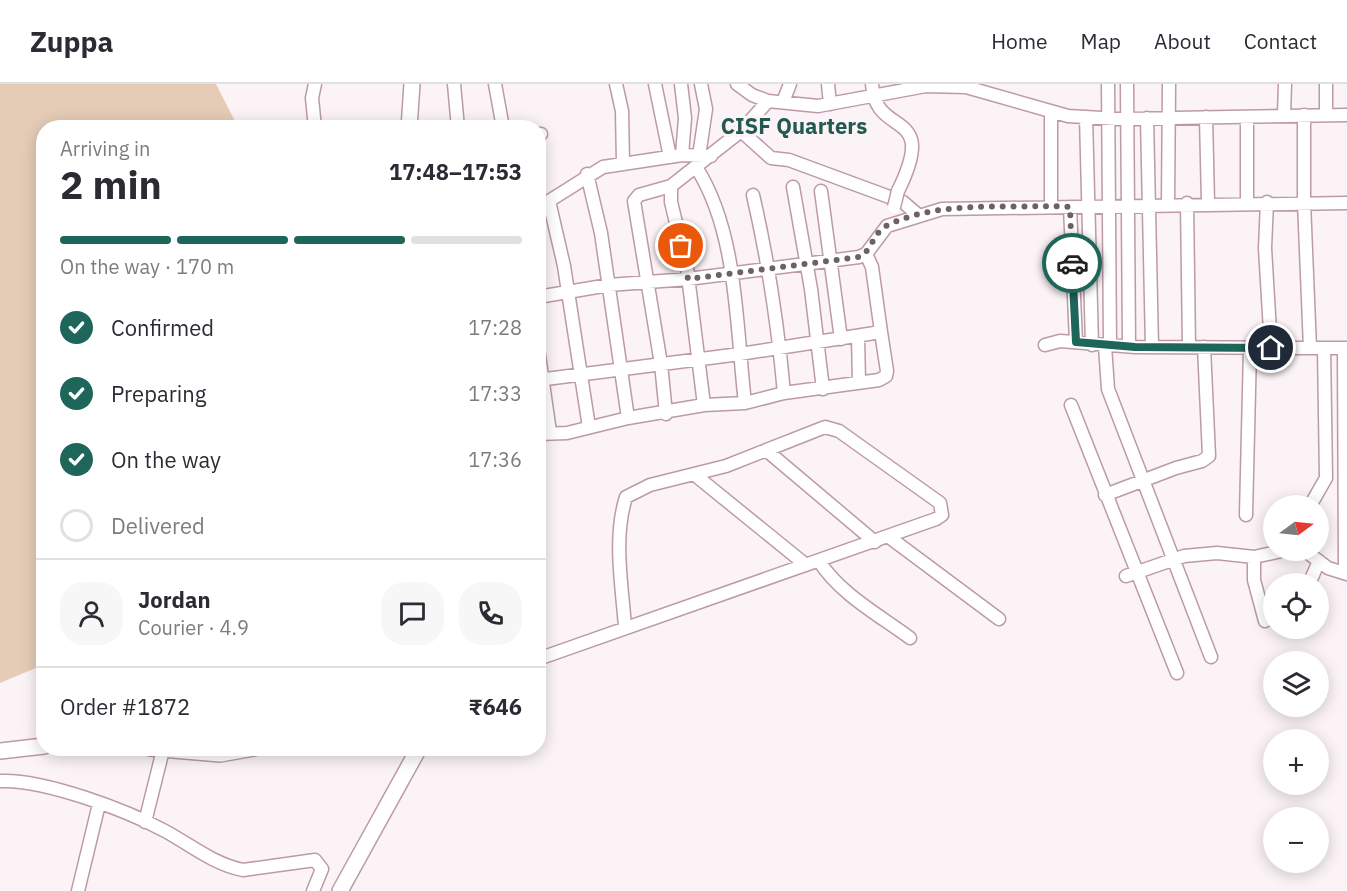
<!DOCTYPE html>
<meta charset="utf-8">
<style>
body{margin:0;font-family:"IBM Plex Sans",sans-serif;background:#f7f7f7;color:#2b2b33;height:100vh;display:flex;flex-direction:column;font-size:22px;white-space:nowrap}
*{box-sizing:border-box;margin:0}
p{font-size:20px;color:#7c7c81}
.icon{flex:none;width:33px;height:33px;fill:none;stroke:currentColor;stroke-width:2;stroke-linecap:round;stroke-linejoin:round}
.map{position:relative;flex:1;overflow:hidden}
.panel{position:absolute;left:36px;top:36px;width:510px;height:636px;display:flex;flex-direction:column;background:#fff;border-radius:24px;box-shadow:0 3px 15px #0003}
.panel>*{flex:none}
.needle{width:39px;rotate:75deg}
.buttons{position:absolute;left:1263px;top:411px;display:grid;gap:12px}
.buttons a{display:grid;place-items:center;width:66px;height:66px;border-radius:50%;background:#fff;box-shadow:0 3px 15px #0003;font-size:30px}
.pin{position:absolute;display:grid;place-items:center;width:51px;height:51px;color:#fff;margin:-26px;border:3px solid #fff;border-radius:50%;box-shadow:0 2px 6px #0007}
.courier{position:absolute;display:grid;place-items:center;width:60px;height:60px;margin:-30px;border:4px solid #1e655a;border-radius:50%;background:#fff;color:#222;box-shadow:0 2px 8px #0007}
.headline em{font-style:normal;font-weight:700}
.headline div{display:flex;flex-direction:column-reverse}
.headline{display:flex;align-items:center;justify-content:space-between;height:102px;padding:0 24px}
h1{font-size:39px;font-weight:700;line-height:45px}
.bar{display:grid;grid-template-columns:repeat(4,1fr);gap:9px 6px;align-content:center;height:72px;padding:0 24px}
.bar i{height:8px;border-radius:4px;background:#e1e1e2}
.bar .on{background:#1e655a}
.bar p{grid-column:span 4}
.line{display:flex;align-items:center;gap:15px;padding:0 24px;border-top:2px solid #e1e1e2}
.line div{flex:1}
.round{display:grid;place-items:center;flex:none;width:63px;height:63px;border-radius:24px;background:#f7f7f7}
ol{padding:0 24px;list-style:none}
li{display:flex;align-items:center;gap:18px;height:66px}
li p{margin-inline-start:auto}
li .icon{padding:6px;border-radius:50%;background:#1e655a;color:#fff;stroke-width:4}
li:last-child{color:#7c7c81}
li i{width:33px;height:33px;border:3px solid #e1e1e2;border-radius:50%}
header{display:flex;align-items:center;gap:36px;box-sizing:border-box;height:84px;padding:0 30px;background:#fff;border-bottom:2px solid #e1e1e2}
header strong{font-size:28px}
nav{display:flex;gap:33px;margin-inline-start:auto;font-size:21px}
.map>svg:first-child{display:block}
.green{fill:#e5ccb7}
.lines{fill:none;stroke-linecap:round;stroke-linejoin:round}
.minor-casing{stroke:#bc9aa7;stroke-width:15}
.tertiary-casing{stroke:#bc9aa7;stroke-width:18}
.minor{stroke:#fff;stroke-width:12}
.tertiary{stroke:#fff;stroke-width:15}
.minor-bridge-casing{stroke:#bc9aa7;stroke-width:15;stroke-linecap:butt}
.minor-bridge{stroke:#fff;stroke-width:12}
.done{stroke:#6d6166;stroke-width:6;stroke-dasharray:0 10.8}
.route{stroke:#1e655a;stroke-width:8}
.labels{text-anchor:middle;stroke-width:6;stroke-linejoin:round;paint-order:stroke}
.neighbourhood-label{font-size:22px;font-weight:bold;fill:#235a50;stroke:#fbf3f6}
</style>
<header>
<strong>Zuppa</strong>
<nav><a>Home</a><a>Map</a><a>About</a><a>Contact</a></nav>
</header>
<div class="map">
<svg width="1347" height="807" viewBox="0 0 1347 807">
<rect width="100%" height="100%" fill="#fbf3f6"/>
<path class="green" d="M0 0H216L238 43 44 44 43 581 0 599Z"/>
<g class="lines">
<defs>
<path id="minor" d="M454 0 458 44
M495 0 503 44
M616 0 622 27 623 79
M655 0 670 73
M681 0 685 34 682 71
M737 0 752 11 768 17 818 22 926 2 966 3 1068 32 1118 35 1347 31
M828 0 830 20
M872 0C875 56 940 22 898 107
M1108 0 1110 262
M1127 0 1129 262
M783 18 790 0
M1051 29V122
M1284 31 1285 0
M1304 31V118L1310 264
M1326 31V0
M1086 33 1092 261
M1206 33 1208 119
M1247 33V118
M1147 34 1152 263
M315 44 312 14 315 0
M741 47 771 74 789 76 903 118 918 131
M538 50H541
M699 72 706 25 701 0
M696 83C738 148 736 243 745 319
M587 90 601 149 628 334
M793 103 811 205 823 305
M821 107 841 255
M753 111C768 176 778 242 784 309
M1267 118 1265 164 1271 264
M1187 119 1189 263
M1168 120 1169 0
M1070 123 1076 258
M538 213 609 201 688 195 859 173 866 170 887 142 942 125 1347 119
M858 252 859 299
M1045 261 1060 257 1135 263 1347 264
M1105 262 1108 305 1211 573
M538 264 550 348
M1344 264 1345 489
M538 296 740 270 881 248 872 183 866 170
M704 321 687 184 671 118V102L741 47 768 17
M1071 321 1177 589
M666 330 661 280 634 117 639 111 671 102
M589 343 564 182 549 117 603 83 682 71 711 72
M538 350 567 349 628 334 704 321 745 319 784 309 879 296 886 292 887 287 881 248
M766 366 875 458
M695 391 806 481
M1105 411 1176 384 1202 377 1209 372 1204 263
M1310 422 1326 394 1324 264
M1246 431 1250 265
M889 453 999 535
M1304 466 1328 484 1347 490
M1254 473V496L1265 537
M819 477C840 510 879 531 910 554
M1126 492 1184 472 1217 469 1254 473 1286 466
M1309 500 1319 477
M538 575 936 435 942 431 940 419 839 347 825 343 726 382 650 401 626 413C613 454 622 501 625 543
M0 697C44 695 126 726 165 747 191 761 213 780 243 786L315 776 322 785 313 807
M145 738 163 666
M78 807 99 720"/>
<path id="tertiary" d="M409 44 412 0
M150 664 220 670 254 664
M0 667 44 662
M340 807 419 664"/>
</defs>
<use href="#minor" class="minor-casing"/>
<use href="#tertiary" class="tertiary-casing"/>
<use href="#minor" class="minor"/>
<use href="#tertiary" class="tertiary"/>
<defs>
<path id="minor-bridge" d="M894 123 898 107"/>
</defs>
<use href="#minor-bridge" class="minor-bridge-casing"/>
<use href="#minor-bridge" class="minor-bridge"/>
</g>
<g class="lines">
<path class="done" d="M681 162 688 195 859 173C872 167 873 149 886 142 936 117 997 124 1051 122L1070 123 1072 179"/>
<path class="route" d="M1072 179 1076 258 1135 263 1271 264"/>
</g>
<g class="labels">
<g class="neighbourhood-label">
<text x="794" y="50">CISF Quarters</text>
</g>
</g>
</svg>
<div class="buttons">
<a><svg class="needle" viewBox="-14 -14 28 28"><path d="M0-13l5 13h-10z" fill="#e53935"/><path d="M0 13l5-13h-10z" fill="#7c7c81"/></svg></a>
<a><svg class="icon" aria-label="locate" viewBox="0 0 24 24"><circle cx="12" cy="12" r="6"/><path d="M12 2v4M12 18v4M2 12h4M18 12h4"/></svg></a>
<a><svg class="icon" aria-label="layers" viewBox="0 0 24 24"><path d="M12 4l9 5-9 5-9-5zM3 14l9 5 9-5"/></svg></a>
<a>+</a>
<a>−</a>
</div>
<div class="pin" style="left:681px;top:162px;background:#ea580c"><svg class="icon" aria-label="bag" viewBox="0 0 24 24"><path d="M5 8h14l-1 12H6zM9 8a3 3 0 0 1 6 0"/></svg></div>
<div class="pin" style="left:1271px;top:264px;background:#1f2937"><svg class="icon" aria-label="home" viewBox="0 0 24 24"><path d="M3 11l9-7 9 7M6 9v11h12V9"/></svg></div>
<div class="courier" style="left:1072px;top:179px"><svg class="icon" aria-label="car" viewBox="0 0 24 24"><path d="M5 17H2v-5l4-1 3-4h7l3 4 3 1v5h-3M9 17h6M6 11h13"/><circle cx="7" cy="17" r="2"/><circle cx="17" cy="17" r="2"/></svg></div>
<section class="panel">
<div class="headline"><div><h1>2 min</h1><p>Arriving in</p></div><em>17:48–17:53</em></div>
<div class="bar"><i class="on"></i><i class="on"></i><i class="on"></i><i></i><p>On the way · 170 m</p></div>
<ol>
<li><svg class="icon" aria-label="check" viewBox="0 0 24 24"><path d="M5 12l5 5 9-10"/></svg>Confirmed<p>17:28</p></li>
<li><svg class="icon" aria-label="check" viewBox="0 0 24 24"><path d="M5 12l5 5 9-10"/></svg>Preparing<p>17:33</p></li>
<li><svg class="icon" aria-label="check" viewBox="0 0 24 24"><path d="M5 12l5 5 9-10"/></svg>On the way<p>17:36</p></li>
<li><i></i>Delivered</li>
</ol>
<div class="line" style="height:108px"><a class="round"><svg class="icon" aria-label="person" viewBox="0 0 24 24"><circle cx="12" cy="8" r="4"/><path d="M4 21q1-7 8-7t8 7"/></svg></a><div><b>Jordan</b><p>Courier · 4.9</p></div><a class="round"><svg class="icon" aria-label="chat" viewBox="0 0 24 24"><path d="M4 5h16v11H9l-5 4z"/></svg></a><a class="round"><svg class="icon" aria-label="phone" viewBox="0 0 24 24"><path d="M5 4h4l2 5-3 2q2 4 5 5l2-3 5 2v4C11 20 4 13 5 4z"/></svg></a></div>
<div class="line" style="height:78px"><div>Order #1872</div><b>₹646</b></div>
</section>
</div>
